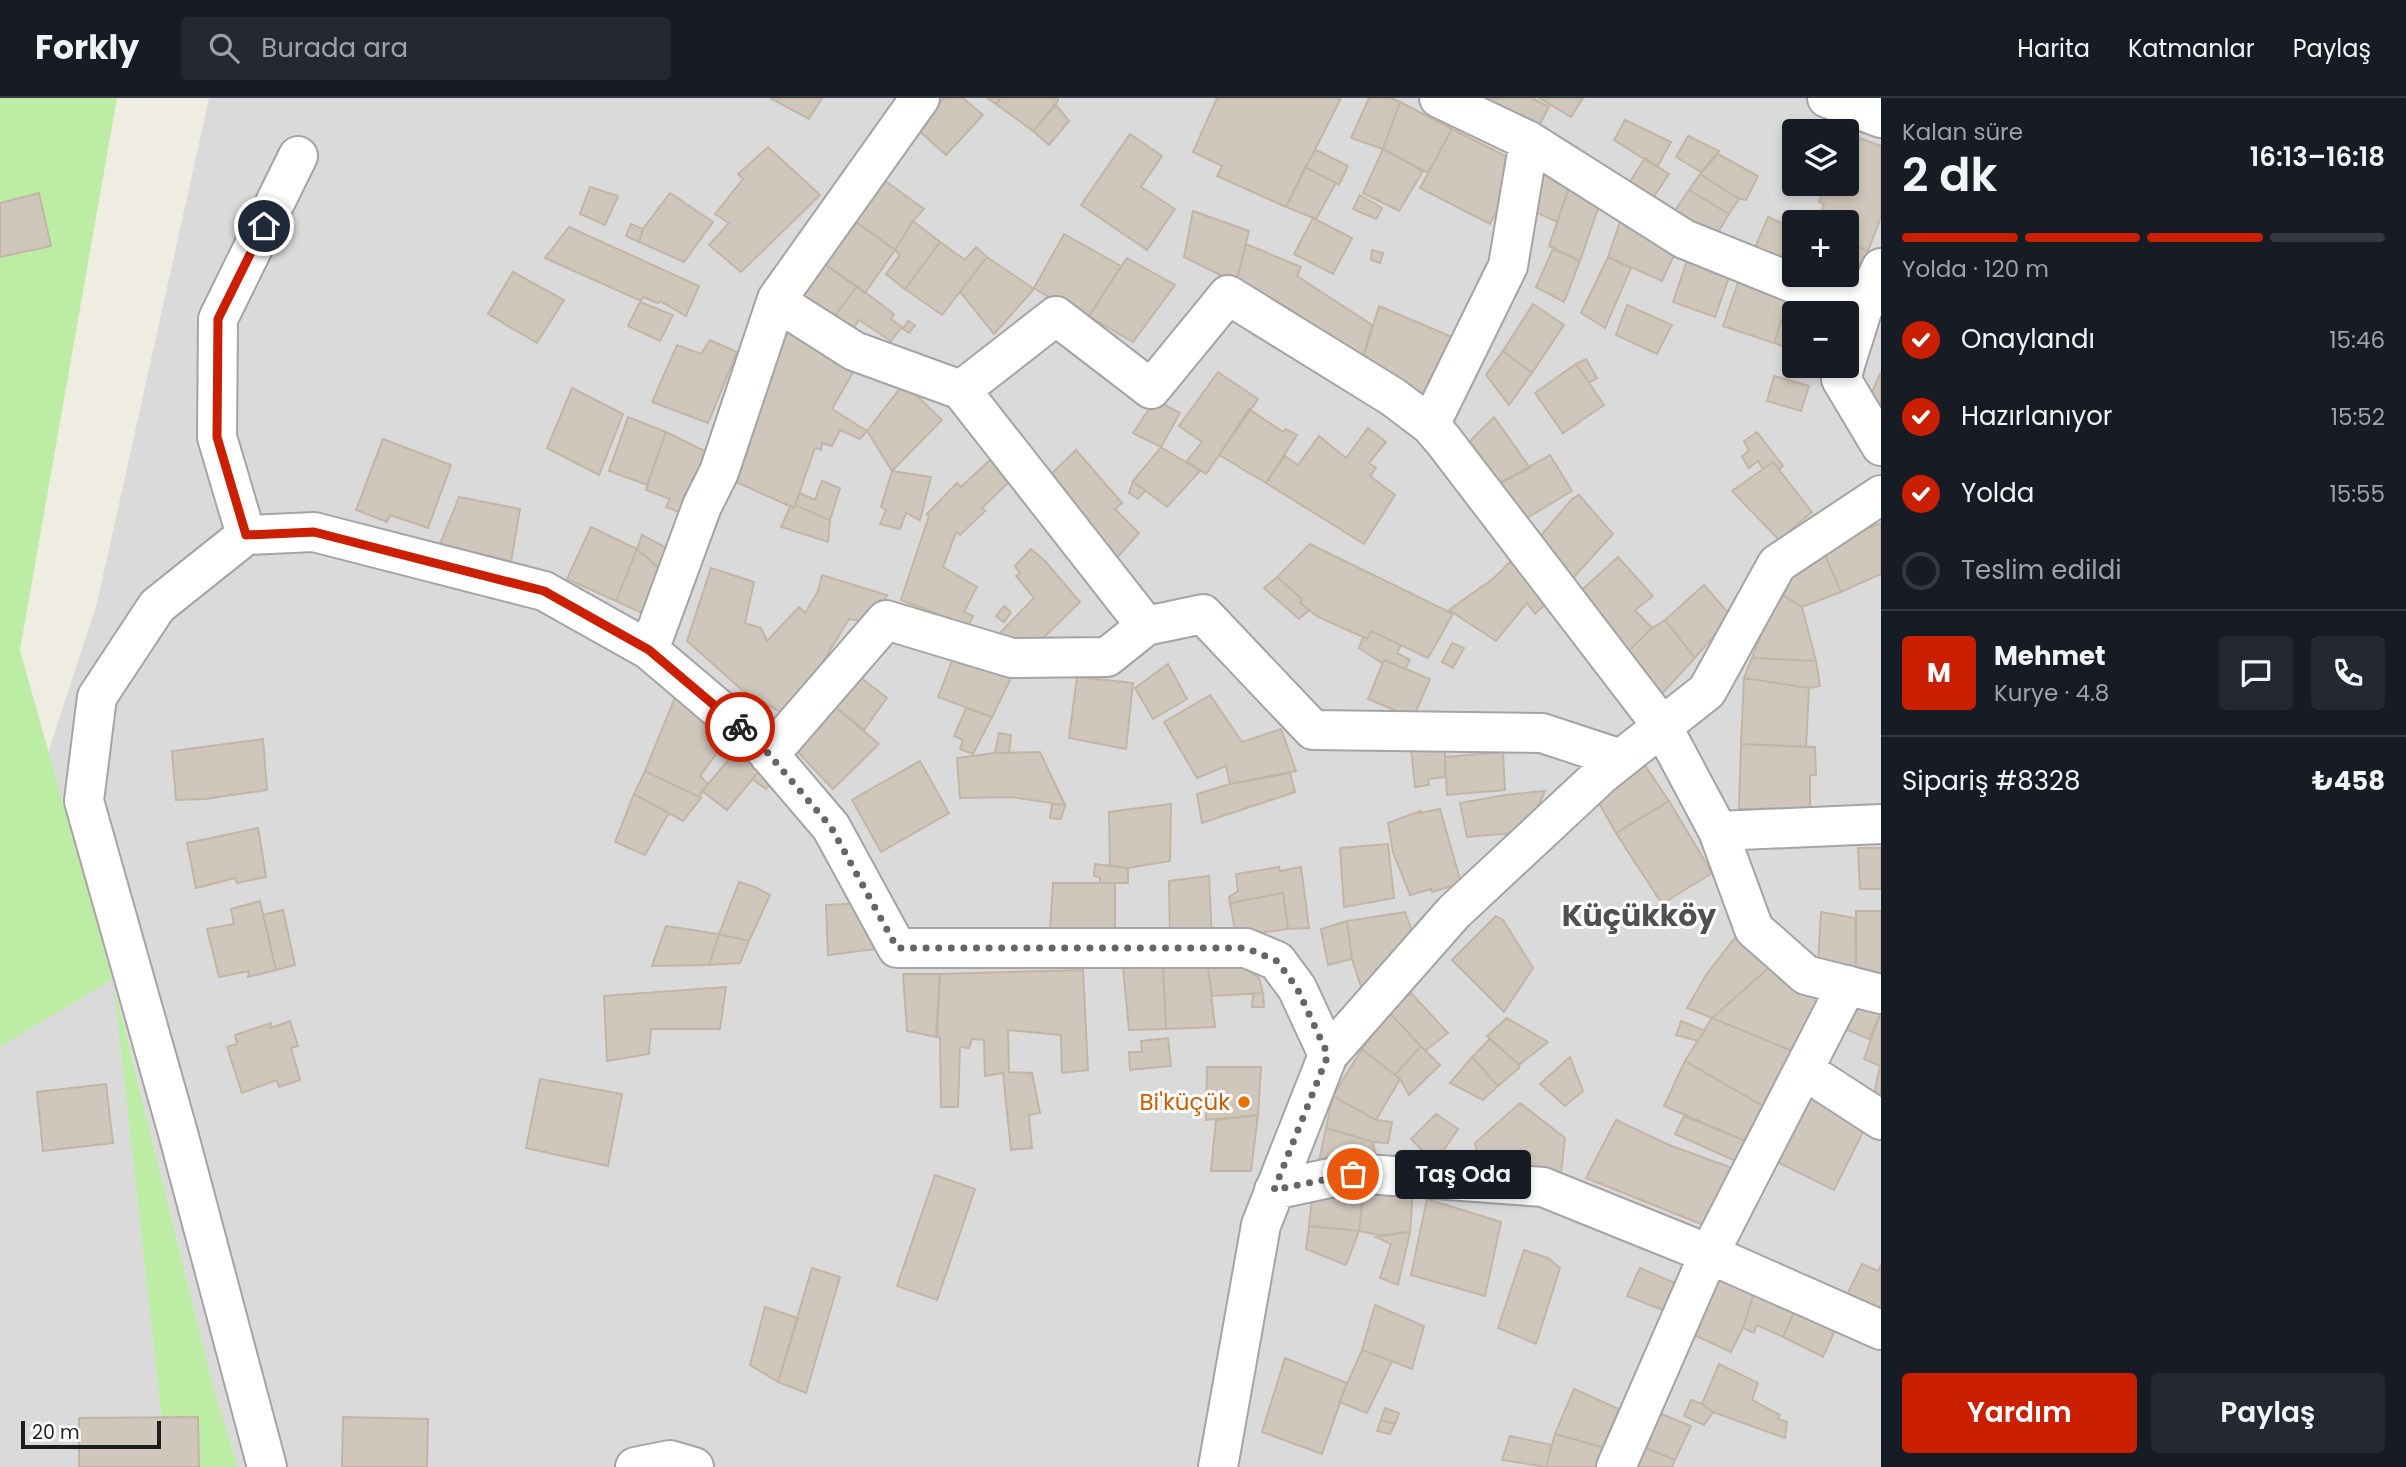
<!DOCTYPE html>
<html lang="tr">
<meta charset="utf-8">
<style>
body{margin:0;font-family:Poppins,sans-serif;background:#242831;color:#f1f3f6;height:100vh;display:flex;flex-direction:column;font-size:26px;white-space:nowrap}
*{box-sizing:border-box;margin:0}
p{font-size:23px;color:#9ea1a6}
.icon{flex:none;width:38px;height:38px;fill:none;stroke:currentColor;stroke-width:2;stroke-linecap:round;stroke-linejoin:round}
.map{position:relative;flex:1;overflow:hidden}
.side{display:flex;flex-direction:column;background:#171b24;width:525px}
.side>*{flex:none}
.fabs{position:absolute;left:1782px;top:21px;display:grid;gap:14px}
.fabs a{display:grid;place-items:center;width:77px;height:77px;border-radius:7px;background:#171b24;box-shadow:0 4px 10px #0003;font-size:35px}
.scale{position:absolute;left:21px;bottom:18px;width:140px;box-sizing:border-box;padding-left:7px;border:4px solid #1d1d1d;border-top:0;font-size:19px;line-height:24px;white-space:nowrap;color:#1d1d1d;-webkit-text-stroke:5px #fff;paint-order:stroke}
.pin{position:absolute;display:grid;place-items:center;width:60px;height:60px;color:#fff;margin:-30px;border:4px solid #fff;border-radius:50%;box-shadow:0 2px 7px #0007}
.courier{position:absolute;display:grid;place-items:center;width:70px;height:70px;margin:-35px;border:5px solid #ca1f00;border-radius:50%;background:#fff;color:#222;box-shadow:0 2px 9px #0007}
.bubble{position:absolute;height:49px;border-radius:7px;background:#171b24;box-shadow:0 4px 10px #0003;font-size:23px;font-weight:600;line-height:49px;text-align:center}
.summary em{font-style:normal;font-weight:600}
.summary div{display:flex;flex-direction:column-reverse}
.summary{display:flex;align-items:center;justify-content:space-between;height:119px;padding:0 21px}
h1{font-size:46px;font-weight:600;line-height:52px}
.bar{display:grid;grid-template-columns:repeat(4,1fr);gap:10px 7px;align-content:center;height:84px;padding:0 21px}
.bar i{height:9px;border-radius:5px;background:#363941}
.bar .selected{background:#ca1f00}
.bar p{grid-column:span 4}
.line{display:flex;align-items:center;gap:18px;padding:0 21px;border-top:2px solid #363941}
.line div{flex:1}
.round{display:grid;place-items:center;flex:none;width:74px;height:74px;border-radius:7px;background:#242831}
ol{padding:0 21px;list-style:none}
li{display:flex;align-items:center;gap:21px;height:77px}
li p{margin-inline-start:auto}
li .icon{padding:7px;border-radius:50%;background:#ca1f00;color:#fff;stroke-width:4}
li:last-child{color:#9ea1a6}
li i{width:38px;height:38px;border:4px solid #363941;border-radius:50%}
.button{display:flex;gap:14px;margin-top:auto;padding:14px 21px}
.button a{flex:1;height:80px;border-radius:7px;background:#ca1f00;color:#fff;font-size:28px;font-weight:600;line-height:80px;text-align:center}
.button a+a{background:#242831;color:#f1f3f6}
header{display:flex;align-items:center;gap:42px;box-sizing:border-box;height:98px;padding:0 35px;background:#171b24;border-bottom:2px solid #363941}
header strong{font-size:33px}
nav{display:flex;gap:38px;margin-inline-start:auto;font-size:24px}
.search{width:490px;height:63px;background:#242831;display:flex;align-items:center;gap:18px;box-sizing:border-box;padding:0 24px;border-radius:7px;color:#9ea1a6;font-size:26px}
main{display:flex;flex:1;min-height:0}
.map>svg:first-child{display:block}
.residential{fill:#dbdada;fill-rule:evenodd}
.grass{fill:#bdeda4}
.building{fill:#cfc7bb;stroke:#c2b5a4;stroke-width:2}
.lines{fill:none;stroke-linecap:round;stroke-linejoin:round}
.minor-casing{stroke:#a4a4a4;stroke-width:42}
.minor{stroke:#fff;stroke-width:38}
.done{stroke:#666662;stroke-width:7;stroke-dasharray:0 12.6}
.route{stroke:#ca1f00;stroke-width:9}
.food-dot{fill:#e8710a;stroke:#fff;stroke-width:2.5}
.labels{text-anchor:middle;stroke-width:6;stroke-linejoin:round;paint-order:stroke}
.food-label{font-size:23px;fill:#c56008;stroke:#fff;text-anchor:end}
.district-label{font-size:30px;font-weight:bold;fill:#505050;stroke:#fff}
</style>
<header>
<strong>Forkly</strong>
<div class="search"><svg class="icon" aria-label="search" viewBox="0 0 24 24"><circle cx="10" cy="10" r="6"/><path d="M15 15l6 6"/></svg>Burada ara</div>
<nav><a>Harita</a><a>Katmanlar</a><a>Paylaş</a></nav>
</header>
<main>
<div class="map">
<svg width="1881" height="1369" viewBox="0 0 1881 1369">
<rect width="100%" height="100%" fill="#efede2"/>
<path class="residential" d="M209 0H1881V1369H238L212 1284 114 887 167 1369H0V949L112 880 47 658 97 505ZM1794 33H1846V86H1794ZM1794 124H1846V177H1794ZM1794 215H1846V268H1794Z"/>
<path class="grass" d="M0 0H117L20 552 112 880 212 1284 238 1369H167L113 881 0 949Z"/>
<path class="building" d="M770 0H822L809 21Z
M944 0H963L983 17 946 57 917 31Z
M987 0H1001L996 6Z
M1001 0H1058V3L1033 33 996 6Z
M1217 0H1341L1286 109 1217 78 1222 68 1193 54Z
M1369 0H1391L1400 4 1383 51 1351 40Z
M1485 0H1532L1549 9 1532 41 1478 13Z
M1539 0H1583L1571 19Z
M1400 4 1452 31 1428 75 1383 51Z
M1056 7 1069 23 1049 47 1033 33Z
M1625 22 1671 44 1657 69 1614 42Z
M1452 31 1521 66 1490 126 1420 90Z
M1846 35 1881 48V119L1868 153 1846 144V124H1817L1824 106 1819 104 1826 86H1846Z
M1130 36 1162 58 1141 89 1175 111 1147 152 1081 107Z
M1688 38 1719 53 1701 74 1676 59Z
M768 49 820 97 741 174 709 147 729 125 715 116 743 81 738 76Z
M1383 51 1423 73 1399 113 1363 95Z
M1316 52 1348 68 1339 87 1305 69Z
M1718 56 1758 78 1746 102 1739 101 1700 76Z
M1645 60 1669 76 1649 106 1625 92Z
M1305 69 1336 85 1316 121 1286 109Z
M1544 76 1569 90 1557 124 1529 111Z
M1700 76 1739 101 1729 116 1689 92Z
M884 82 924 111 913 123 895 152 851 120Z
M590 89 618 98 605 127 580 116Z
M1569 90 1599 108 1580 163 1549 148Z
M1689 92 1729 116 1715 140 1672 117Z
M39 95 51 148 0 159V105Z
M670 95 713 124 684 164 639 144 643 131Z
M1360 97 1382 110 1376 121 1353 111Z
M1193 113 1249 133 1236 185 1184 159Z
M1768 119 1794 130 1777 171 1751 159Z
M851 120 895 152 865 195 820 163Z
M1313 120 1352 140 1333 176 1294 156Z
M1621 121 1676 153 1662 183 1608 159Z
M913 123 940 144 905 191 886 176 900 157 895 152Z
M631 126 643 131 639 144 626 138Z
M569 129 699 188 686 218 660 203 658 205 643 199 641 203 545 160Z
M1064 136 1121 168 1089 218 1052 201 1034 190Z
M940 144 965 162 976 149 987 159 942 217 905 191Z
M1846 144 1868 153 1858 186 1846 191 1801 177H1846Z
M1246 146 1301 169 1297 178 1372 227 1361 267 1236 185Z
M1553 151 1580 163 1564 204 1536 189Z
M1372 152 1383 155 1380 165 1371 162Z
M1689 157 1731 173 1715 219 1673 204Z
M987 159 1034 191 994 236 960 194Z
M1608 159 1631 170 1605 230 1581 215Z
M1127 160 1175 187 1133 244 1089 218Z
M820 163 857 188 826 230 793 206Z
M513 174 564 202 537 245 488 216Z
M1741 176 1792 192 1774 245 1723 228Z
M857 188 894 216 891 221 902 229 891 243 859 222 847 240 826 230Z
M1792 192 1836 215H1794V252L1774 245Z
M640 204 673 217 660 243 628 228Z
M1533 206 1564 227 1532 275 1503 253Z
M1627 207 1672 227 1657 256 1616 237Z
M1379 208 1459 242 1429 300 1361 267Z
M787 215 860 262 832 311 867 333 860 341 840 332 832 348 822 345 821 352 815 350 794 410 736 384 747 355Z
M908 223 915 227 909 235 903 231Z
M710 242 737 254 708 325 652 304 677 247 701 256Z
M1503 253 1532 275 1509 307 1486 277Z
M1586 261 1597 280 1589 285 1576 266Z
M1576 266 1604 307 1563 335 1535 295Z
M1218 274 1258 301 1206 376 1187 363 1202 344 1179 328Z
M1881 274V309L1869 301Z
M1774 278 1809 288 1801 313 1767 303Z
M904 285 942 322 892 373 867 333Z
M572 290 623 316 599 377 547 350Z
M1155 302 1180 315 1161 349 1133 335Z
M1249 311 1283 334 1286 331 1297 337 1266 385 1219 357Z
M628 319 666 334 647 387 609 373Z
M1494 319 1530 370 1489 391 1467 346Z
M1368 330 1386 344 1369 365 1376 370 1370 378 1395 397 1364 446 1266 385 1285 358 1298 367 1319 338 1346 360Z
M666 334 713 357 692 419 666 409 670 401 646 392Z
M1757 334 1783 368 1780 371 1773 364 1763 371 1758 363 1749 370 1742 359 1749 352 1744 343Z
M383 341 451 367 428 430 390 417 387 424 356 412Z
M1161 349 1200 373 1167 409 1133 383Z
M1076 352 1122 405 1115 411 1139 435 1116 461 1046 381Z
M1550 357 1572 393 1515 427 1489 391Z
M990 362 1010 383 982 410 985 413 960 437 956 434 943 469 977 489 964 514 973 518 968 528 901 502 929 418 927 416 957 385 961 389Z
M1773 364 1812 414 1779 442 1732 393Z
M892 373 931 379 920 422 906 415 900 431 880 426 886 412 881 409Z
M822 383 840 390 830 422 795 407 800 395 815 402Z
M1133 383 1145 393 1138 401 1129 395Z
M1579 397 1613 436 1564 490 1531 449 1572 401Z
M459 399 520 411 511 464 440 446Z
M795 407 830 422 828 444 781 429 790 409 794 410Z
M1881 425V476L1841 494 1822 450Z
M591 429 637 451 616 503 567 481Z
M642 437 680 457 672 482 637 451Z
M1310 446 1453 516 1428 560 1371 533 1367 541 1363 539 1318 519 1300 505 1302 501 1277 479Z
M1822 450 1841 494 1802 509 1778 494 1788 470Z
M637 451 672 482 657 522 616 503Z
M1031 451 1045 463 1080 504 1033 550 997 538 1034 500 1016 478 1020 475 1015 468Z
M1618 459 1653 498 1635 512 1652 530 1622 559 1572 501Z
M1513 461 1550 502 1535 516 1527 505 1496 543 1449 512 1494 480Z
M711 470 754 484 745 525 761 530 767 543 799 509 805 515 818 493 822 477 887 497 873 525 849 521 789 619 742 592 687 543Z
M1277 479 1302 501 1300 505 1309 512 1299 521 1264 490Z
M1704 487 1731 518 1695 560 1665 522Z
M1778 494 1802 509 1816 563 1752 560Z
M1004 508 1011 514 1004 524 996 518Z
M1665 522 1695 560 1658 600 1622 559 1652 530Z
M1371 533 1401 547 1397 555 1410 562 1405 571 1384 562 1382 565 1359 550 1363 539 1367 541Z
M1452 545 1464 550 1453 570 1442 564Z
M955 556 1014 574 992 619 938 599Z
M1752 560 1816 563 1820 588 1809 590 1744 580Z
M1384 562 1430 581 1413 620 1368 601Z
M1168 566 1187 601 1153 621 1135 590Z
M851 572 887 600 864 632 828 603Z
M1077 579 1133 585 1126 651 1069 640Z
M1744 580 1809 590 1806 649 1741 646Z
M682 582 733 633 700 678 708 686 699 699 645 673Z
M1210 597 1242 644 1281 631 1296 673 1230 686 1226 668 1197 680 1164 624Z
M828 603 879 646 833 691 794 650Z
M966 610 992 619 973 656 960 651 963 642 954 638Z
M999 635 1011 637 1009 655H995Z
M263 641 267 692 205 701 176 702 172 653Z
M743 645 764 667 727 712 702 693Z
M1741 646 1815 649 1816 677H1810V710L1739 711Z
M1445 648V679L1428 681 1429 687 1415 689 1411 650Z
M1040 654 1065 707 1011 699 960 700 957 660 995 655Z
M1503 654 1505 692 1447 697 1445 659Z
M920 663 949 715 881 754 852 702Z
M1642 663 1669 703 1616 735 1596 700Z
M764 667 776 678 766 691 752 681Z
M645 673 701 700 683 723 634 696Z
M1290 675 1295 694 1202 725 1197 696 1230 686Z
M1545 693 1526 734 1467 739 1460 705 1505 697Z
M634 696 669 715 645 757 615 744Z
M1669 703 1712 775 1662 806 1616 735Z
M1052 706 1065 707 1061 721 1050 720Z
M1171 706 1170 763 1128 770 1110 768 1109 714Z
M1440 711 1461 785 1432 794 1431 791 1410 797 1393 754 1388 725 1420 713 1419 715Z
M258 730 266 779 237 785 235 780 196 790 187 745Z
M1388 746 1394 800 1344 809 1340 750Z
M1858 750H1881V791H1860Z
M1095 766 1128 770V785H1100V779L1094 778Z
M1279 769 1280 773 1301 769 1309 830 1288 831 1283 795 1230 805 1229 799 1238 793 1236 776Z
M1209 778 1212 841 1170 844 1169 783Z
M739 784 755 789 770 797 749 843 719 836Z
M1053 785H1115V846H1049Z
M1283 795 1288 831 1236 838 1230 805Z
M260 803 276 872 248 879 249 873 219 879 207 831 234 826 231 811Z
M865 805 876 851 828 857 826 807Z
M283 812 295 867 276 872 263 817Z
M1856 813H1881V881L1856 879Z
M1405 814 1417 847 1364 898 1352 861 1347 823Z
M1821 814 1855 820 1856 879 1818 865Z
M1496 818 1503 822 1533 870 1504 914 1452 862Z
M1347 823 1352 861 1328 867 1321 831Z
M666 828 719 836 709 867 652 868Z
M719 836 749 843 740 865 709 867Z
M1737 837 1773 866 1712 920 1687 910 1706 877Z
M1773 866 1826 898 1797 955 1712 920Z
M1163 869 1166 931 1129 932 1123 870Z
M1163 869 1208 870 1215 929 1166 931Z
M1208 870H1246L1259 880 1263 895 1212 898Z
M1083 872 1088 972 1062 975 1061 937 1008 932 1009 974 1032 975 1040 1015 1029 1017 1032 1050 1011 1052 1003 975 985 978 984 942 972 941 969 950 960 949 958 1009H941L940 939H937L936 934 940 876Z
M903 876H940L937 939 907 933Z
M726 889 720 931H651L649 956 607 963 604 898Z
M1263 895 1264 909H1252L1253 896Z
M1411 895 1448 935 1425 953 1389 914Z
M1856 905 1881 914 1869 941 1843 930Z
M1389 914 1421 948 1395 977 1362 951Z
M1881 914V1012L1872 1007 1880 968 1864 961Z
M1507 920 1548 944 1519 967 1487 938Z
M1712 920 1797 955 1766 1010 1685 963Z
M290 923 298 948 291 950 300 982 279 989 277 982 242 995 227 949 237 946 235 937 271 925 270 930Z
M1681 923 1705 933 1698 943 1676 937Z
M1168 940 1171 968 1130 972 1129 954H1142L1141 943Z
M1490 941 1519 967V970L1498 988 1472 959Z
M1421 948 1440 967 1409 997 1400 981 1395 977Z
M1362 951 1400 981 1376 1022 1333 998Z
M1472 959 1498 988 1483 1002 1450 985Z
M1570 959 1583 993 1565 1008 1540 986Z
M1685 963 1766 1010 1748 1044 1664 1008Z
M1207 969H1261L1258 1017 1206 1022Z
M540 981 622 996 608 1068 526 1050Z
M106 986 113 1045 43 1053 37 994Z
M1807 996 1867 1026 1834 1092 1771 1061Z
M1333 998 1376 1022 1392 1024 1388 1045 1373 1044 1326 1030Z
M1520 1005 1565 1040 1561 1075 1481 1067 1475 1045Z
M1436 1016 1458 1031 1435 1065 1411 1041Z
M1258 1017 1251 1073H1211L1216 1022Z
M1684 1018 1748 1044 1738 1064 1675 1036Z
M1616 1022 1669 1047 1735 1071 1706 1128 1586 1080Z
M1326 1030 1373 1044 1378 1071 1318 1068Z
M1425 1053 1435 1065 1420 1061Z
M935 1077 975 1091 937 1202 897 1188Z
M1364 1090 1413 1091 1410 1134 1379 1137 1359 1133Z
M1364 1090 1359 1133 1309 1128 1313 1092Z
M1427 1101 1501 1124 1485 1198 1411 1177Z
M1309 1128 1359 1133 1346 1167 1306 1151Z
M1410 1134 1398 1187 1380 1180 1391 1146 1376 1139Z
M1524 1152 1548 1160 1560 1170 1536 1246 1498 1230Z
M1715 1166 1757 1185 1743 1230 1731 1254 1683 1232Z
M1862 1166 1878 1173 1881 1168V1217L1845 1201Z
M812 1170 840 1179 806 1295 778 1284Z
M1640 1170 1677 1186 1665 1213 1627 1198Z
M1757 1185 1799 1203 1783 1239 1757 1227 1754 1235 1743 1230Z
M1799 1203 1840 1221 1823 1259 1783 1239Z
M1375 1207 1424 1228 1412 1271 1362 1252Z
M765 1209 798 1220 778 1284 750 1267Z
M1362 1252 1392 1263 1367 1315 1339 1304Z
M1285 1260 1347 1285 1322 1356 1262 1334Z
M1719 1266 1758 1285 1752 1302 1780 1317 1778 1321 1787 1324 1785 1340 1713 1314 1702 1306Z
M1574 1291 1619 1311 1605 1350 1555 1336Z
M1691 1302 1702 1306 1713 1314 1704 1327 1684 1318Z
M1385 1310 1399 1315 1395 1326 1381 1322Z
M1647 1310 1691 1328 1675 1362 1632 1344Z
M198 1319 199 1369H79V1320Z
M343 1319 428 1321 427 1369H342Z
M1381 1322 1395 1326 1390 1336 1377 1333Z
M1555 1336 1605 1350 1597 1369H1546Z
M1510 1338 1552 1347 1546 1369 1502 1362Z
M1632 1344 1675 1362 1672 1369H1623Z"/>
<g class="lines">
<defs>
<path id="minor" d="M1439 0 1529 43 1684 141 1862 213
M1827 0 1881 20
M777 201 785 209 854 253 961 292 1146 528
M1846 264 1862 213 1881 170
M1845 268 1841 281 1881 348
M961 292 1056 218 1151 291 1228 197 1393 299 1430 327 1443 342 1662 628 1718 733 1754 831 1806 877 1881 896
M1430 327 1508 168 1529 43
M246 437 217 339 218 221 298 58
M649 552 702 408 719 374 777 201 920 0
M769 657 886 522 1012 560 1107 559 1146 528 1203 516 1313 632 1542 635 1621 661
M1718 733 1881 726
M1804 972 1881 1022
M1274 1092 1353 1075 1543 1089 1709 1156 1881 1232
M267 1369 178 1035 84 703 97 599 157 508 246 437 314 434 544 493 649 552 761 647 831 729 897 850H1246L1277 863 1297 890 1328 957
M635 1369 670 1362 694 1369
M1218 1369 1261 1127 1328 957 1454 814 1602 676 1707 593 1777 466 1881 397
M1616 1369 1709 1156 1847 887"/>
</defs>
<use href="#minor" class="minor-casing"/>
<use href="#minor" class="minor"/>
</g>
<g class="lines">
<path class="done" d="M740 629 761 647 831 729 897 850H1246L1277 863 1297 890 1328 957 1274 1092 1353 1076"/>
<path class="route" d="M264 128 218 221 217 339 246 437 314 434 544 493 649 552 740 629"/>
</g>
<circle class="food-dot" cx="1244" cy="1004" r="7"/>
<g class="labels">
<g class="food-label">
<text x="1230" y="1012">Bi'küçük</text>
</g>
<g class="district-label">
<text x="1639" y="828">Küçükköy</text>
</g>
</g>
</svg>
<div class="fabs">
<a><svg class="icon" aria-label="layers" viewBox="0 0 24 24"><path d="M12 4l9 5-9 5-9-5zM3 14l9 5 9-5"/></svg></a>
<a>+</a>
<a>−</a>
</div>
<div class="scale">20 m</div>
<div class="pin" style="left:1353px;top:1076px;background:#ea580c"><svg class="icon" aria-label="bag" viewBox="0 0 24 24"><path d="M5 8h14l-1 12H6zM9 8a3 3 0 0 1 6 0"/></svg></div>
<div class="pin" style="left:264px;top:128px;background:#1f2937"><svg class="icon" aria-label="home" viewBox="0 0 24 24"><path d="M3 11l9-7 9 7M6 9v11h12V9"/></svg></div>
<div class="courier" style="left:740px;top:629px"><svg class="icon" aria-label="bike" viewBox="0 0 24 24"><circle cx="6" cy="16" r="4"/><circle cx="18" cy="16" r="4"/><path d="M6 16l4-8h5l3 8M10 8l3 8H6M13 5h3"/></svg></div>
<div class="bubble" style="left:1395px;top:1052px;width:136px">Taş Oda</div>
</div>
<section class="side">
<div class="summary"><div><h1>2 dk</h1><p>Kalan süre</p></div><em>16:13–16:18</em></div>
<div class="bar"><i class="selected"></i><i class="selected"></i><i class="selected"></i><i></i><p>Yolda · 120 m</p></div>
<ol>
<li><svg class="icon" aria-label="check" viewBox="0 0 24 24"><path d="M5 12l5 5 9-10"/></svg>Onaylandı<p>15:46</p></li>
<li><svg class="icon" aria-label="check" viewBox="0 0 24 24"><path d="M5 12l5 5 9-10"/></svg>Hazırlanıyor<p>15:52</p></li>
<li><svg class="icon" aria-label="check" viewBox="0 0 24 24"><path d="M5 12l5 5 9-10"/></svg>Yolda<p>15:55</p></li>
<li><i></i>Teslim edildi</li>
</ol>
<div class="line" style="height:126px"><b class="round" style="background:#ca1f00;color:#fff">M</b><div><b>Mehmet</b><p>Kurye · 4.8</p></div><a class="round"><svg class="icon" aria-label="chat" viewBox="0 0 24 24"><path d="M4 5h16v11H9l-5 4z"/></svg></a><a class="round"><svg class="icon" aria-label="phone" viewBox="0 0 24 24"><path d="M5 4h4l2 5-3 2q2 4 5 5l2-3 5 2v4C11 20 4 13 5 4z"/></svg></a></div>
<div class="line" style="height:91px"><div>Sipariş #8328</div><b>₺458</b></div>
<div class="button"><a>Yardım</a><a>Paylaş</a></div>
</section>
</main>
